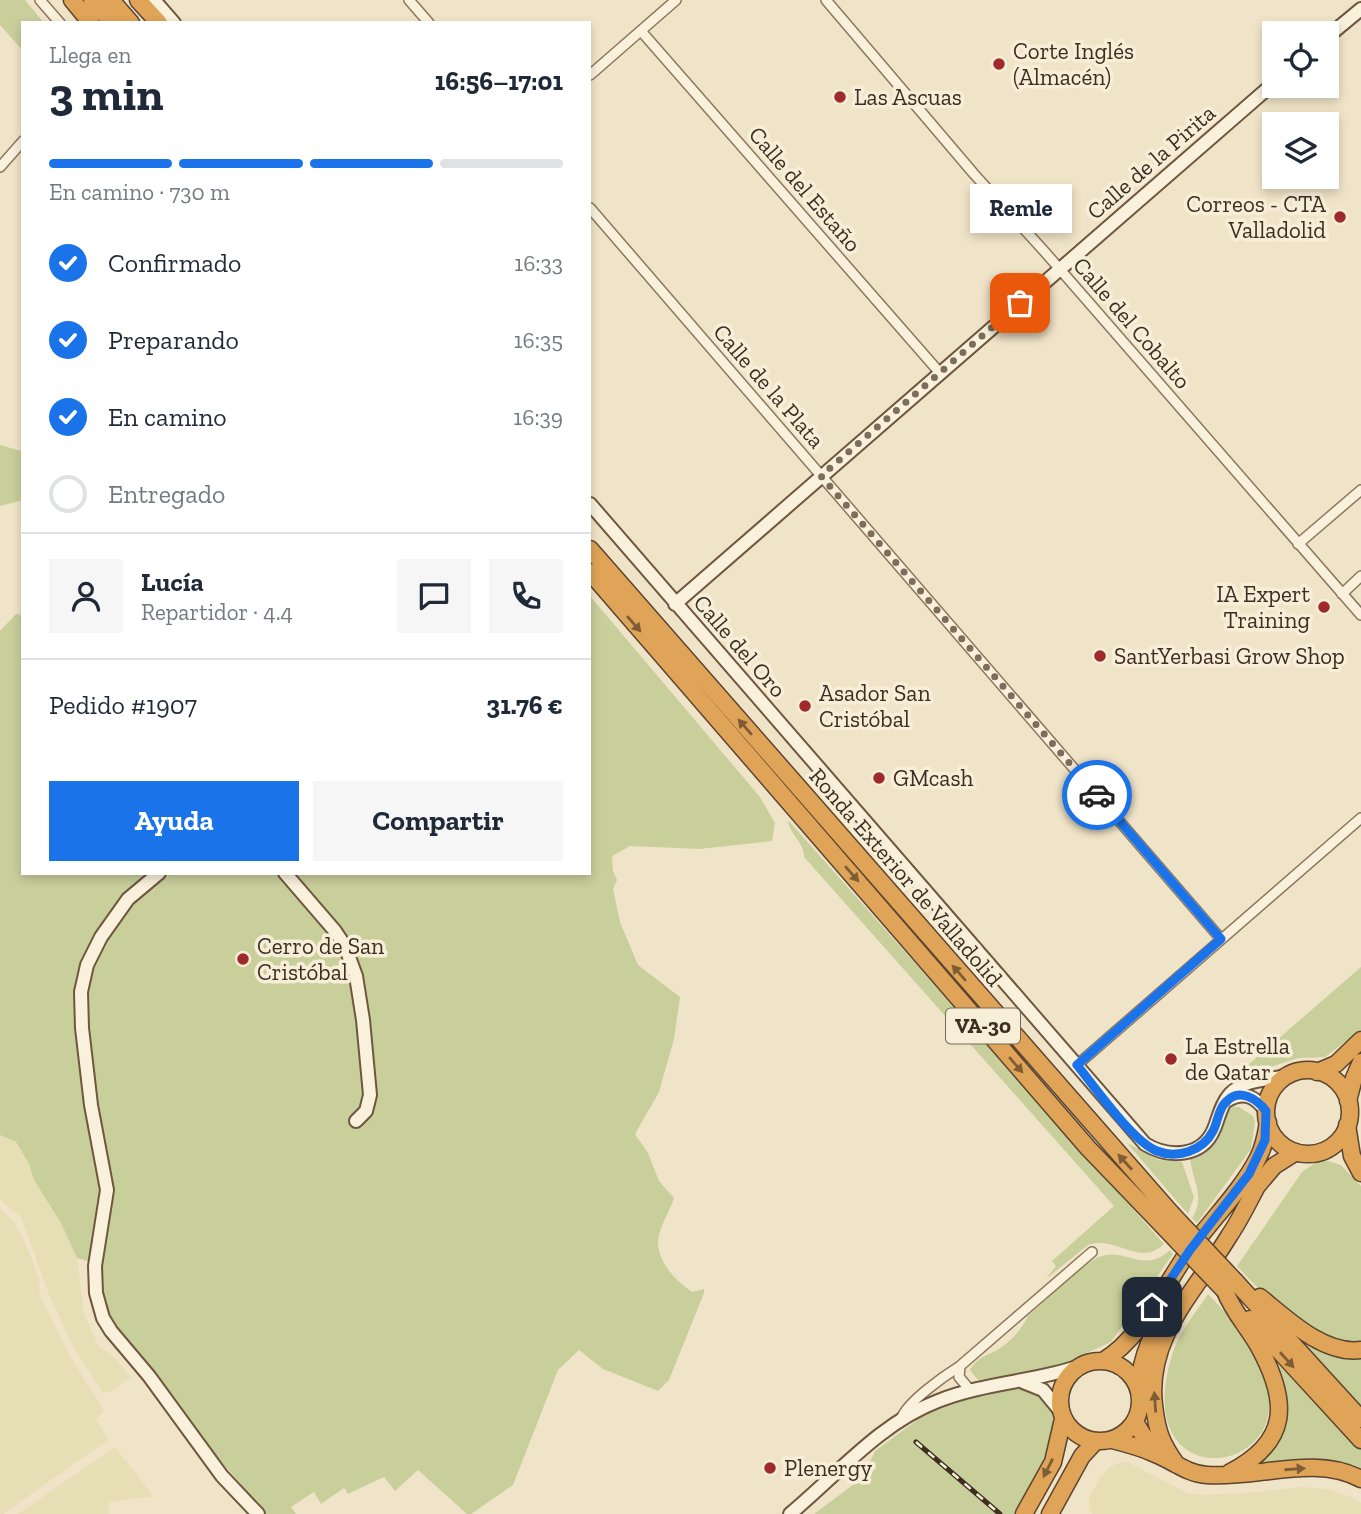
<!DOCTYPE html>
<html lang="es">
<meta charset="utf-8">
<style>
body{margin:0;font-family:"Zilla Slab",serif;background:#f6f6f7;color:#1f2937;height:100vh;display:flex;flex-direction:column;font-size:26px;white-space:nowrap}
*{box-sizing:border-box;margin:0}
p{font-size:23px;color:#747a83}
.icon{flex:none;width:38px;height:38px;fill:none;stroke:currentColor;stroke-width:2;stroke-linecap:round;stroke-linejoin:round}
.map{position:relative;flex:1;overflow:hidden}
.panel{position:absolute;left:21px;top:21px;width:570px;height:854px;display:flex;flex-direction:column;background:#fff;border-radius:0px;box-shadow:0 4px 10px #0003}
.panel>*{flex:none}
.buttons{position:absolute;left:1262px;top:21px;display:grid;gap:14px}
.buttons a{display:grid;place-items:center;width:77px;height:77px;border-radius:0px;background:#fff;box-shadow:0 4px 10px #0003;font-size:35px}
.pin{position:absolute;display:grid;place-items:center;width:60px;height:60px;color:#fff;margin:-30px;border-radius:14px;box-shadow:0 4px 10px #0006}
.courier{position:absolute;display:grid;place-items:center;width:70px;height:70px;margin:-35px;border:5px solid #1a73e8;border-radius:50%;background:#fff;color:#222;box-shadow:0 2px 9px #0007}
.bubble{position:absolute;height:49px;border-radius:0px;background:#fff;box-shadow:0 4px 10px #0003;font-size:23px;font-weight:800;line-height:49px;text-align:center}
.head em{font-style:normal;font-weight:800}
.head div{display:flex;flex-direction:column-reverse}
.head{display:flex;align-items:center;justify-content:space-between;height:119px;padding:0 28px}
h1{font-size:46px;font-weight:800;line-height:52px}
.bar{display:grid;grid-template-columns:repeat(4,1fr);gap:10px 7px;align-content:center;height:84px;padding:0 28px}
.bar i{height:9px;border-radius:5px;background:#e0e1e3}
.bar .selected{background:#1a73e8}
.bar p{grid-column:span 4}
.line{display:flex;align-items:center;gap:18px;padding:0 28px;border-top:2px solid #e0e1e3}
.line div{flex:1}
.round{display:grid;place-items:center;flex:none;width:74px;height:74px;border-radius:0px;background:#f6f6f7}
ol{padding:0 28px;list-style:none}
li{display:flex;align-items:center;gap:21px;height:77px}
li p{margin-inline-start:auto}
li .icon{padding:7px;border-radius:50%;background:#1a73e8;color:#fff;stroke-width:4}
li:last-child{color:#747a83}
li i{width:38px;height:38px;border:4px solid #e0e1e3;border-radius:50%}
.cta{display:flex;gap:14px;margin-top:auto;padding:14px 28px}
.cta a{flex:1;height:80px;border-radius:0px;background:#1a73e8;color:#fff;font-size:28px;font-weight:800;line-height:80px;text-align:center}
.cta a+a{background:#f6f6f7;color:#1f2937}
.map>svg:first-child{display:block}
.farmland{fill:#e6deb5}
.green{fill:#c9cf9b}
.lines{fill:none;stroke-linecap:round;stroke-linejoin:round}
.street-casing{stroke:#8d765c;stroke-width:12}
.secondary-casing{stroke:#6f573f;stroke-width:16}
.highway-casing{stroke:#5b4430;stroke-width:19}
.street{stroke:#faf1dc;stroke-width:9}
.secondary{stroke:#faf1dc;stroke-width:12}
.highway{stroke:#e0a458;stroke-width:16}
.rail-casing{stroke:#3d2e20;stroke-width:5}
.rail{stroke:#f7eed8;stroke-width:2.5;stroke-dasharray:8;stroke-linecap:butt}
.highway-bridge-casing{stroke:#5b4430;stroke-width:19;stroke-linecap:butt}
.highway-bridge{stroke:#e0a458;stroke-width:16}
.oneway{fill:#7e5d36}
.done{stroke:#7c6e5b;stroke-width:7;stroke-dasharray:0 12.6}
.route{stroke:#1a73e8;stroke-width:9}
.poi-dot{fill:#9e2a2b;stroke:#f7eed8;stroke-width:2.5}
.labels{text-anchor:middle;stroke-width:7;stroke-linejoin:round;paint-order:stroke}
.shield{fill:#f7eed8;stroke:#756857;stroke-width:2}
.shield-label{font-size:21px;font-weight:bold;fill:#3d2e20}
.poi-label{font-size:23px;fill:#3d2e20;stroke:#f7eed8;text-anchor:start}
.street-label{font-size:23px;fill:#3d2e20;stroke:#f7eed8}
</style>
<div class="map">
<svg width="1361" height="1514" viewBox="0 0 1361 1514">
<rect width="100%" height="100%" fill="#f0e4c8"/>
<path class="farmland" d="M0 1135 16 1142 29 1164 34 1180 61 1223 77 1258 84 1313 99 1347 110 1353 131 1377 112 1391 103 1393 74 1348 49 1295 21 1217 0 1200Z
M0 1207 13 1221 23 1237 39 1278 40 1296 70 1356 104 1411 96 1419 108 1440 3 1514H0Z
M115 1447 153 1496 109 1502V1514H18Z
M1128 1462 1187 1493 1200 1495 1246 1493 1303 1487 1326 1489 1352 1497 1361 1503V1514H1092L1089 1507V1499L1099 1479 1108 1468 1118 1463Z"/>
<path class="green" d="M0 0H25L44 23H23V51L0 25Z
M0 445 21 451 23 449V500L0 506Z
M590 596 760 797 775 823 772 841 699 849 630 846 612 856 613 871 617 880 613 889 620 922 638 965 680 997 674 1039 659 1092 635 1134 648 1153 659 1181 674 1198C670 1211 659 1227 658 1241 658 1263 675 1280 692 1292L704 1289V1293L669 1380 658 1391 603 1369 579 1350 558 1370 513 1485 471 1514H467L418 1470 395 1491 384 1477 348 1494 344 1488 321 1504 314 1492 291 1507 296 1514H266L187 1421 116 1329 103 1303 99 1278 88 1261 77 1258 61 1223 34 1180 29 1164 16 1142 0 1135V631L16 614 23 615V873H590Z
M788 820 1164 1244C1138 1268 1118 1235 1088 1245L1046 1279 1056 1266 1052 1261 1114 1206 804 857C805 843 789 834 788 820Z
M1361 967V1030L1325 1057 1298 1058 1262 1070 1250 1071 1248 1065Z
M1231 1107H1239L1253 1116 1255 1122 1251 1149 1197 1223 1192 1218C1206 1197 1192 1180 1190 1158 1224 1143 1214 1132 1231 1107Z
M1127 1143 1159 1160 1182 1162 1194 1197 1188 1214Z
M1321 1159 1341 1165 1361 1186V1344C1311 1338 1270 1303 1237 1266L1302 1172Z
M1170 1250 1173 1254 1111 1342 1051 1369 978 1380 970 1370C976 1358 986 1356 997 1350 1011 1342 1021 1330 1028 1316 1045 1302 1081 1265 1099 1257 1125 1246 1144 1275 1170 1250Z
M1208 1294C1235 1322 1266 1357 1269 1398 1277 1480 1126 1491 1174 1349 1181 1330 1197 1311 1208 1294Z
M1282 1319 1361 1355V1407Z
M1259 1341 1361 1448V1473L1257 1466 1270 1452 1282 1430Z
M1016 1388C1091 1396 1033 1480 1015 1514H814L858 1481 865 1473 875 1451 924 1415 984 1393Z"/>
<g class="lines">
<defs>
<path id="street" d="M40 0 60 23
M409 0 429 23
M826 0 974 174 1044 251 1361 615
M641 31 940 373
M590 75 676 0
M0 167 23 141
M590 208 1221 939
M1298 544 1361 490
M1342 594 1361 576
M1077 1065 1361 818
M960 1366 959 1377 970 1390
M901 1419C907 1402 944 1376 960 1366L1092 1252"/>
<path id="secondary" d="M154 0 174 23
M1326 38 1361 9
M590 504 1145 1144C1168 1158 1202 1158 1214 1129 1219 1117 1221 1104 1230 1094 1244 1079 1268 1080 1286 1076
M675 604 1274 83
M159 873 128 899 101 937 87 965 81 992 82 1028 91 1105 107 1190 95 1266 96 1293 103 1318 111 1331 149 1376 222 1476 258 1514
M285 873 335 931 345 946 356 976 363 1020 370 1095 366 1111 356 1121
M1228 1100C1244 1091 1255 1096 1266 1111
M1023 1382 1043 1390 1061 1412
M790 1514C837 1475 880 1423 938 1401 983 1383 1031 1382 1077 1367"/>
<path id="highway" d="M72 0 91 23
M92 0 112 23
M111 0 131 23
M138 0 159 23
M590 549 1171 1213
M590 572 1088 1148 1162 1225
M1266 1112a42 42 0 1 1 84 0a42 42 0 1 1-84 0Z
M1317 1072 1336 1064 1361 1040
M1348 1101 1354 1078 1361 1062
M1347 1125 1352 1156 1361 1173
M1252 1192 1274 1166 1296 1152
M1235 1281 1361 1419
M1225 1291C1233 1312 1248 1327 1259 1347 1289 1402 1290 1442 1229 1473
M1260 1297C1287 1319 1324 1355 1361 1350
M1250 1319 1361 1440
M1060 1401a40 40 0 1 1 80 0a40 40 0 1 1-80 0Z
M1103 1361C1143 1337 1164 1285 1191 1248 1213 1218 1241 1191 1258 1158 1264 1147 1266 1135 1268 1122
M1138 1388C1143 1352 1150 1337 1170 1307
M1135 1422 1154 1453
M1113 1440C1126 1444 1140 1447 1153 1453 1172 1460 1187 1474 1207 1475 1257 1479 1314 1454 1361 1479
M1177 1465C1161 1443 1157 1431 1154 1405 1146 1336 1196 1291 1229 1236 1240 1220 1249 1201 1258 1184
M1024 1514 1053 1462 1063 1419
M1050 1514 1082 1456 1095 1442"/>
</defs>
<use href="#street" class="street-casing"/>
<use href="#secondary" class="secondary-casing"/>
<use href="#highway" class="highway-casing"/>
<use href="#street" class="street"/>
<use href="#secondary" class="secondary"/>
<use href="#highway" class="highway"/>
<defs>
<path id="rail" d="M916 1442 1000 1514"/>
</defs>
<use href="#rail" class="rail-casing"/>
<use href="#rail" class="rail"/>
<defs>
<path id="highway-bridge" d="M1171 1213 1235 1281
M1162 1225 1225 1291"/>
</defs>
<use href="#highway-bridge" class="highway-bridge-casing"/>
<use href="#highway-bridge" class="highway-bridge"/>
</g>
<defs><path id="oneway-solid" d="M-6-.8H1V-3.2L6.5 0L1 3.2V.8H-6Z" transform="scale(1.75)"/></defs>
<g class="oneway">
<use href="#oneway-solid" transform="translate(634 624) rotate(49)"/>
<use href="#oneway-solid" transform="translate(745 727) rotate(-131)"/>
<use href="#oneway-solid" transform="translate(852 874) rotate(49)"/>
<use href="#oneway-solid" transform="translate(959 973) rotate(-131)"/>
<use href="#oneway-solid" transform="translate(1016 1065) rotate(49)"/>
<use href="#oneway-solid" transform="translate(1125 1162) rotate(-132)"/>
<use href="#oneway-solid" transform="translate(1287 1360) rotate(48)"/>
<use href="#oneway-solid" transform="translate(1155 1402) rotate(-94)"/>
<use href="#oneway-solid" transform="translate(1048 1468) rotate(117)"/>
<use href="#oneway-solid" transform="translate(1295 1469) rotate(-4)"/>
</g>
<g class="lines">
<path class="done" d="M1020 303 821 476 1097 795"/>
<path class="route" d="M1097 795 1221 939 1077 1065C1095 1087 1132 1141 1157 1151 1177 1159 1203 1151 1213 1131 1218 1122 1218 1109 1226 1102 1239 1087 1257 1099 1266 1111L1265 1140 1249 1174 1190 1250 1152 1307"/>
</g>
<g class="poi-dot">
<circle cx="999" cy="64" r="7"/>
<circle cx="840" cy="97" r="7"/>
<circle cx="1340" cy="217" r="7"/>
<circle cx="1324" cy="607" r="7"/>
<circle cx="1100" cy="656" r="7"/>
<circle cx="805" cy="706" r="7"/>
<circle cx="879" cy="778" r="7"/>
<circle cx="243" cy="959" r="7"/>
<circle cx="1171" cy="1059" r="7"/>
<circle cx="770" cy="1468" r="7"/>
</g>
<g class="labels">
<rect class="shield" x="946" y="1008.5" width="74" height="35" rx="5"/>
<g class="shield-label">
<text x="983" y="1033">VA-30</text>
</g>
<g class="poi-label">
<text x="1013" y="59">Corte Inglés<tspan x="1013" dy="26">(Almacén)</tspan></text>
<text x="854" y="105">Las Ascuas</text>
<text x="1326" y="212" text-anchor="end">Correos - CTA<tspan x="1326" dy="26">Valladolid</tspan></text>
<text x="1310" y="602" text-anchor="end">IA Expert<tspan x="1310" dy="26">Training</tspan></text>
<text x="1114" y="664">SantYerbasi Grow Shop</text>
<text x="819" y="701">Asador San<tspan x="819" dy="26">Cristóbal</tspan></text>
<text x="893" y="786">GMcash</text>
<text x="257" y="954">Cerro de San<tspan x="257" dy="26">Cristóbal</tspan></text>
<text x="1185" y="1054">La Estrella<tspan x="1185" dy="26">de Qatar</tspan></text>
<text x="784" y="1476">Plenergy</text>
</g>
<g class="street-label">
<text transform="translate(1151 162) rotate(-41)" y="8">Calle de la Pirita</text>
<text transform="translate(805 189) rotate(49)" y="8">Calle del Estaño</text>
<text transform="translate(1132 323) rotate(49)" y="8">Calle del Cobalto</text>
<text transform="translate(769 386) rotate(49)" y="8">Calle de la Plata</text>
<text transform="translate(740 646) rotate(49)" y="8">Calle del Oro</text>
<text transform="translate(906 877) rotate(49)" y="8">Ronda Exterior de Valladolid</text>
</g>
</g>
</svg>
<div class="buttons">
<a><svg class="icon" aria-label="locate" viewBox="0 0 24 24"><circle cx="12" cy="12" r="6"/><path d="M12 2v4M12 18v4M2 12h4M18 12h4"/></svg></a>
<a><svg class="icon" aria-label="layers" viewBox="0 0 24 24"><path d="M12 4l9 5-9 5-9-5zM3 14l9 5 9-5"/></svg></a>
</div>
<div class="pin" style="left:1020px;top:303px;background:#ea580c"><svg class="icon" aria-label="bag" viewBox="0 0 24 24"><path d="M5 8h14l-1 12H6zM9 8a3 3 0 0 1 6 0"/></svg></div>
<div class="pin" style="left:1152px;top:1307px;background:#1f2937"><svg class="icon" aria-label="home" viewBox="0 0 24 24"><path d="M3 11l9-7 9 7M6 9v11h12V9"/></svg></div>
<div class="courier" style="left:1097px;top:795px"><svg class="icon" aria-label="car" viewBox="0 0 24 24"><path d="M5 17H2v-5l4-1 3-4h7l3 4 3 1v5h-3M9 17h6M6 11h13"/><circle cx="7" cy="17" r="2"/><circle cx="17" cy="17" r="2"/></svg></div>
<div class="bubble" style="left:970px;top:184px;width:102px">Remle</div>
<section class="panel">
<div class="head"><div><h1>3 min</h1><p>Llega en</p></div><em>16:56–17:01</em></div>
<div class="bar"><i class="selected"></i><i class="selected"></i><i class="selected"></i><i></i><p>En camino · 730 m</p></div>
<ol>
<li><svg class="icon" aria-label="check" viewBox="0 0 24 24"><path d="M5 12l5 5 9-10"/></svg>Confirmado<p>16:33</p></li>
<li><svg class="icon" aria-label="check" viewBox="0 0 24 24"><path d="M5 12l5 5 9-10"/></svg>Preparando<p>16:35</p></li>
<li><svg class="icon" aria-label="check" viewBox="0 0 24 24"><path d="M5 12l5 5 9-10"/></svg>En camino<p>16:39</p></li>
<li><i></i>Entregado</li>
</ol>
<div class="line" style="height:126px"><a class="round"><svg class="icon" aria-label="person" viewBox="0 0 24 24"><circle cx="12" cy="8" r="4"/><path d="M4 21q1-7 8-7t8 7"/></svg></a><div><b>Lucía</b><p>Repartidor · 4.4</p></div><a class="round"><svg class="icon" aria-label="chat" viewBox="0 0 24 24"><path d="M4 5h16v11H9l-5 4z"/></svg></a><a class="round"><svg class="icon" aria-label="phone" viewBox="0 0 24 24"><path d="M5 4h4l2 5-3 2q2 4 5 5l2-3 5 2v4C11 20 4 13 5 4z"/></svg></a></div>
<div class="line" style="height:91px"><div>Pedido #1907</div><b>31.76 €</b></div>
<div class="cta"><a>Ayuda</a><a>Compartir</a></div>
</section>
</div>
